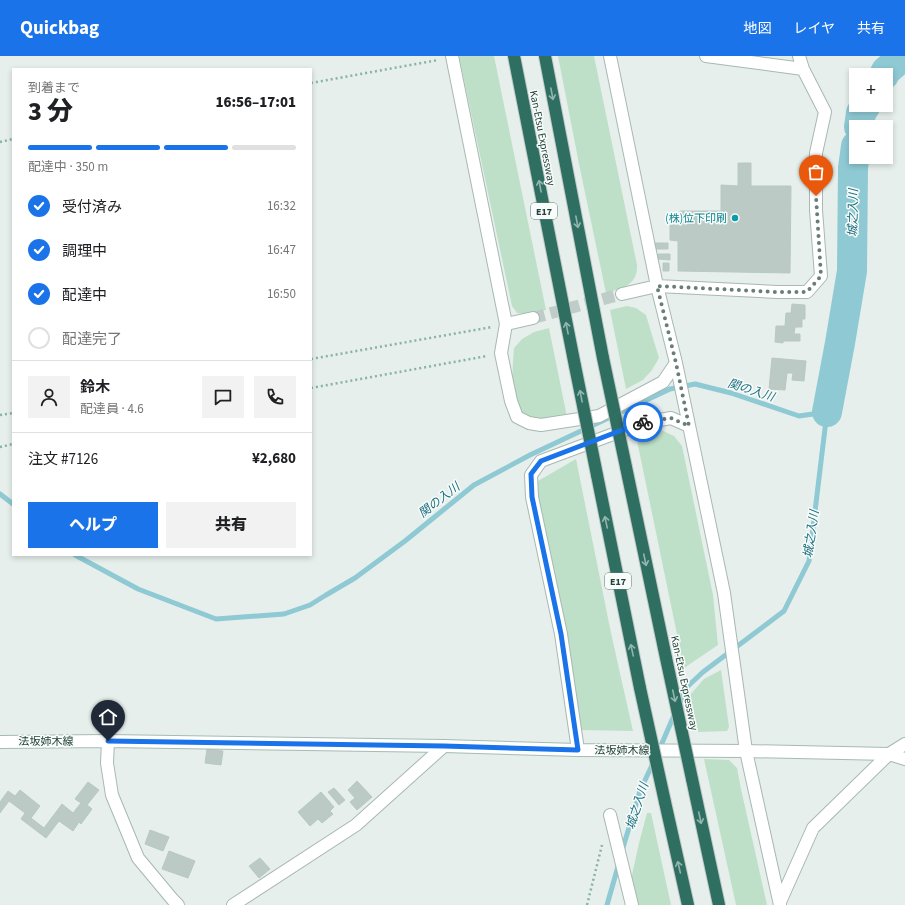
<!DOCTYPE html>
<html lang="ja">
<meta charset="utf-8">
<style>
body{margin:0;font-family:"Source Sans 3","Noto Sans JP",sans-serif;background:#f2f2f2;color:#202124;height:100vh;display:flex;flex-direction:column;font-size:15px;white-space:nowrap}
*{box-sizing:border-box;margin:0}
p{font-size:13px;color:#757577}
.icon{flex:none;width:22px;height:22px;fill:none;stroke:currentColor;stroke-width:2;stroke-linecap:round;stroke-linejoin:round}
.map{position:relative;flex:1;overflow:hidden}
.panel{position:absolute;left:12px;top:12px;width:300px;height:488px;display:flex;flex-direction:column;background:#fff;border-radius:0px;box-shadow:0 2px 6px #0003}
.panel>*{flex:none}
.controls{position:absolute;left:849px;top:12px;display:grid;gap:8px}
.controls a{display:grid;place-items:center;width:44px;height:44px;border-radius:0px;background:#fff;box-shadow:0 2px 6px #0003;font-size:20px}
.pin{position:absolute;display:grid;place-items:center;width:34px;height:34px;color:#fff;margin:-41px -17px;border-radius:50% 50% 50% 0;rotate:-45deg;box-shadow:0 0 4px #0007}
.pin .icon{rotate:45deg}
.courier{position:absolute;display:grid;place-items:center;width:40px;height:40px;margin:-20px;border:3px solid #1a73e8;border-radius:50%;background:#fff;color:#222;box-shadow:0 1px 5px #0007}
.overview em{font-style:normal;font-weight:800}
.overview div{display:flex;flex-direction:column-reverse}
.overview{display:flex;align-items:center;justify-content:space-between;height:68px;padding:0 16px}
h1{font-size:26px;font-weight:800;line-height:30px}
.bar{display:grid;grid-template-columns:repeat(4,1fr);gap:6px 4px;align-content:center;height:48px;padding:0 16px}
.bar i{height:5px;border-radius:3px;background:#e0e0e0}
.bar .selected{background:#1a73e8}
.bar p{grid-column:span 4}
.line{display:flex;align-items:center;gap:10px;padding:0 16px;border-top:1px solid #e0e0e0}
.line div{flex:1}
.round{display:grid;place-items:center;flex:none;width:42px;height:42px;border-radius:0px;background:#f2f2f2}
ol{padding:0 16px;list-style:none}
li{display:flex;align-items:center;gap:12px;height:44px}
li p{margin-inline-start:auto}
li .icon{padding:4px;border-radius:50%;background:#1a73e8;color:#fff;stroke-width:4}
li:last-child{color:#757577}
li i{width:22px;height:22px;border:2px solid #e0e0e0;border-radius:50%}
.action{display:flex;gap:8px;margin-top:auto;padding:8px 16px}
.action a{flex:1;height:46px;border-radius:0px;background:#1a73e8;color:#fff;font-size:16px;font-weight:800;line-height:46px;text-align:center}
.action a+a{background:#f2f2f2;color:#202124}
header{display:flex;align-items:center;gap:24px;box-sizing:border-box;height:56px;padding:0 20px;background:#1a73e8;color:#fff}
header strong{font-size:19px}
nav{display:flex;gap:22px;margin-inline-start:auto;font-size:14px}
.map>svg:first-child{display:block}
.green{fill:#bfe0c8}
.lines{fill:none;stroke-linecap:round;stroke-linejoin:round}
.stream{stroke:#8ec9d4;stroke-width:5}
.river{stroke:#8ec9d4;stroke-width:30}
.building{fill:#bbcac4;stroke:#b8c9c2}
.minor-tunnel{stroke:#bfccc8;stroke-width:12;stroke-dasharray:12 6;stroke-linecap:butt}
.minor-casing{stroke:#a8b8b2;stroke-width:14}
.secondary-casing{stroke:#a4bbb3;stroke-width:14}
.motorway-casing{stroke:#c2cac8;stroke-width:14}
.path{stroke:#86b3a5;stroke-width:2.5;stroke-dasharray:2 3;stroke-linecap:butt}
.minor{stroke:#fff;stroke-width:12}
.secondary{stroke:#fff;stroke-width:12}
.motorway{stroke:#2f6f62;stroke-width:12}
.motorway-bridge-casing{stroke:#c2cac8;stroke-width:14;stroke-linecap:butt}
.motorway-bridge{stroke:#2f6f62;stroke-width:12}
.oneway{stroke:#93b5ae}
.done{stroke:#687f78;stroke-width:4;stroke-dasharray:0 7.2}
.route{stroke:#1a73e8;stroke-width:5}
.culture-dot{fill:#0f9aa8;stroke:#f7fbf9;stroke-width:1.5}
.labels{text-anchor:middle;stroke-width:3;stroke-linejoin:round;paint-order:stroke}
.shield{fill:#f7fbf9;stroke:#637a73;stroke-width:1}
.shield-label{font-size:10px;font-weight:bold;fill:#24423a}
.street-label{font-size:11px;fill:#24423a;stroke:#f7fbf9}
.culture-label{font-size:11px;fill:#0d838f;stroke:#f7fbf9;text-anchor:end}
.water-label{font-size:12px;font-style:italic;fill:#1c6f80;stroke:#f7fbf9}
</style>
<header>
<strong>Quickbag</strong>
<nav><a>地図</a><a>レイヤ</a><a>共有</a></nav>
</header>
<div class="map">
<svg width="905" height="849" viewBox="0 0 905 849">
<rect width="100%" height="100%" fill="#e6efeb"/>
<path class="green" d="M459 0H494L546 254 527 258 517 257 512 250Z
M558 0H594L637 209C638 229 623 232 606 237L579 108Z
M627 250 636 252 646 259 659 302 652 314 643 324 626 333 610 254Z
M549 272 567 361 534 363 525 359 518 353 512 333 513 304 514 292 522 283 534 276Z
M652 372 661 374 674 380 682 390 713 539 718 589 684 612 635 375Z
M576 403 611 577 633 675 578 674 576 644 569 585 555 530 535 437 538 425Z
M721 614 729 671 727 675 698 676 690 639 704 623Z
M704 703 729 704 737 712 741 733 767 849H736Z
M647 757H651L671 849H635L630 828 639 787Z"/>
<g class="lines">
<path class="stream" d="M0 438 13 448
M75 499 138 533 216 563 284 558 310 549 326 539 355 522 405 485 474 429 530 399 670 333 695 328 731 337 799 360 827 356 809 505 784 555 703 616 687 631 678 650
M659 694 675 657
M622 795 640 735 654 705
M607 849 619 807"/>
<path class="river" d="M884 19 886 15 903 0
M859 71 861 57 866 49
M827 356 840 287 852 215 853 112 856 90"/>
</g>
<path class="building" d="M738 107H751V130H791L790 217 678 215V185L670 184V169H680V155H721V129L738 130Z
M655 187H668V193H655Z
M658 198H670V204L658 203Z
M663 207H669V215H663Z
M792 248 805 249V263H802V271H795L794 278H800V285H783V287L775 286 776 270H785L786 257H791Z
M772 302 806 305 804 325 792 324 793 317H787L785 334 769 333Z
M207 693 223 695 221 709 205 707Z
M357 725 372 741 357 754 350 746 355 742 348 734Z
M88 726 99 734 87 749 92 753 81 768 79 766 73 775 59 765 46 782 21 763 25 757 9 745 0 757V746L8 735 15 740 20 734 40 750 31 762 44 772 62 748 73 757 81 747 75 743Z
M334 732 345 744 339 749 328 736Z
M321 736 334 751 330 755 333 758 322 767 318 763 310 770 298 756Z
M150 774 169 781 163 795 145 788Z
M169 795 195 805 188 822 162 813Z
M260 802 270 813 259 822 249 810Z"/>
<g class="lines">
<path class="minor-tunnel" d="M533 262 622 238"/>
<defs>
<path id="minor" d="M452 0 506 268 501 297 511 345 517 361 529 367 541 369 599 360 663 326 676 307
M610 0 657 230 676 307 724 537 746 695 780 849
M706 0 803 13
M622 238 657 230 777 236H807L821 220 816 154V97L825 56 803 13 799 0
M506 268 533 262
M108 685 107 707 112 739 138 802 173 844 178 849
M578 694 561 578 532 441 531 419 541 405 643 367 671 362 689 370
M610 759 632 849
M780 846 813 772 889 698 905 703
M233 849 356 769 444 690"/>
<path id="secondary" d="M0 686 108 685 444 690 578 694 746 695 889 698 905 688"/>
<path id="motorway" d="M514 0 575 310
M545 0 603 302
M626 411 666 602
M597 419 640 632
M692 723 719 849
M665 746 688 849"/>
</defs>
<use href="#minor" class="minor-casing"/>
<use href="#secondary" class="secondary-casing"/>
<use href="#motorway" class="motorway-casing"/>
<path class="path" d="M311 27 438 4
M0 86 13 83
M311 303 492 271
M311 332 487 300
M0 359 13 357
M0 391 13 388
M587 849 602 789"/>
<use href="#minor" class="minor"/>
<use href="#secondary" class="secondary"/>
<use href="#motorway" class="motorway"/>
<defs>
<path id="motorway-bridge" d="M603 302 626 411
M575 310 597 419
M666 602 692 723
M640 632 665 746"/>
</defs>
<use href="#motorway-bridge" class="motorway-bridge-casing"/>
<use href="#motorway-bridge" class="motorway-bridge"/>
</g>
<defs><path id="oneway-shaft" d="M-6 0H5M1.5-3L5.5 0L1.5 3" fill="none" stroke-width="1.6" stroke-linecap="round" stroke-linejoin="round"/></defs>
<g class="oneway">
<use href="#oneway-shaft" transform="translate(552 38) rotate(79)"/>
<use href="#oneway-shaft" transform="translate(540 130) rotate(-101)"/>
<use href="#oneway-shaft" transform="translate(577 166) rotate(79)"/>
<use href="#oneway-shaft" transform="translate(567 272) rotate(-101)"/>
<use href="#oneway-shaft" transform="translate(581 340) rotate(-101)"/>
<use href="#oneway-shaft" transform="translate(606 466) rotate(-102)"/>
<use href="#oneway-shaft" transform="translate(645 504) rotate(78)"/>
<use href="#oneway-shaft" transform="translate(632 594) rotate(-102)"/>
<use href="#oneway-shaft" transform="translate(674 640) rotate(78)"/>
<use href="#oneway-shaft" transform="translate(700 762) rotate(78)"/>
<use href="#oneway-shaft" transform="translate(679 811) rotate(-103)"/>
</g>
<g class="lines">
<path class="done" d="M643 366 671 362 689 370 676 307 657 230 777 236H807L821 220 816 140"/>
<path class="route" d="M108 685 444 690 578 694 561 578 532 441 531 418 541 405 643 366"/>
</g>
<circle class="culture-dot" cx="735" cy="162" r="4"/>
<g class="labels">
<g class="shield">
<rect x="531" y="147" width="26" height="16" rx="3"/>
<rect x="605" y="517" width="26" height="16" rx="3"/>
</g>
<g class="shield-label">
<text x="544" y="159">E17</text>
<text x="618" y="529">E17</text>
</g>
<g class="street-label">
<text transform="translate(543 82) rotate(79)" y="4">Kan-Etsu Expressway</text>
<text transform="translate(685 627) rotate(78)" y="4">Kan-Etsu Expressway</text>
<text x="46" y="689">法坂姉木線</text>
<text x="622" y="698">法坂姉木線</text>
</g>
<g class="culture-label">
<text x="727" y="166">(株)位下印刷</text>
</g>
<g class="water-label">
<text transform="translate(853 157) rotate(-89)" y="4">城之入川</text>
<text transform="translate(751 334) rotate(18)" y="4">関の入川</text>
<text transform="translate(439 444) rotate(-38)" y="4">関の入川</text>
<text transform="translate(811 478) rotate(-82)" y="4">城之入川</text>
<text transform="translate(637 750) rotate(-72)" y="4">城之入川</text>
</g>
</g>
</svg>
<div class="controls">
<a>+</a>
<a>−</a>
</div>
<div class="pin" style="left:816px;top:140px;background:#ea580c"><svg class="icon" aria-label="bag" viewBox="0 0 24 24"><path d="M5 8h14l-1 12H6zM9 8a3 3 0 0 1 6 0"/></svg></div>
<div class="pin" style="left:108px;top:685px;background:#1f2937"><svg class="icon" aria-label="home" viewBox="0 0 24 24"><path d="M3 11l9-7 9 7M6 9v11h12V9"/></svg></div>
<div class="courier" style="left:643px;top:366px"><svg class="icon" aria-label="bike" viewBox="0 0 24 24"><circle cx="6" cy="16" r="4"/><circle cx="18" cy="16" r="4"/><path d="M6 16l4-8h5l3 8M10 8l3 8H6M13 5h3"/></svg></div>
<section class="panel">
<div class="overview"><div><h1>3 分</h1><p>到着まで</p></div><em>16:56–17:01</em></div>
<div class="bar"><i class="selected"></i><i class="selected"></i><i class="selected"></i><i></i><p>配達中 · 350 m</p></div>
<ol>
<li><svg class="icon" aria-label="check" viewBox="0 0 24 24"><path d="M5 12l5 5 9-10"/></svg>受付済み<p>16:32</p></li>
<li><svg class="icon" aria-label="check" viewBox="0 0 24 24"><path d="M5 12l5 5 9-10"/></svg>調理中<p>16:47</p></li>
<li><svg class="icon" aria-label="check" viewBox="0 0 24 24"><path d="M5 12l5 5 9-10"/></svg>配達中<p>16:50</p></li>
<li><i></i>配達完了</li>
</ol>
<div class="line" style="height:72px"><a class="round"><svg class="icon" aria-label="person" viewBox="0 0 24 24"><circle cx="12" cy="8" r="4"/><path d="M4 21q1-7 8-7t8 7"/></svg></a><div><b>鈴木</b><p>配達員 · 4.6</p></div><a class="round"><svg class="icon" aria-label="chat" viewBox="0 0 24 24"><path d="M4 5h16v11H9l-5 4z"/></svg></a><a class="round"><svg class="icon" aria-label="phone" viewBox="0 0 24 24"><path d="M5 4h4l2 5-3 2q2 4 5 5l2-3 5 2v4C11 20 4 13 5 4z"/></svg></a></div>
<div class="line" style="height:52px"><div>注文 #7126</div><b>¥2,680</b></div>
<div class="action"><a>ヘルプ</a><a>共有</a></div>
</section>
</div>
